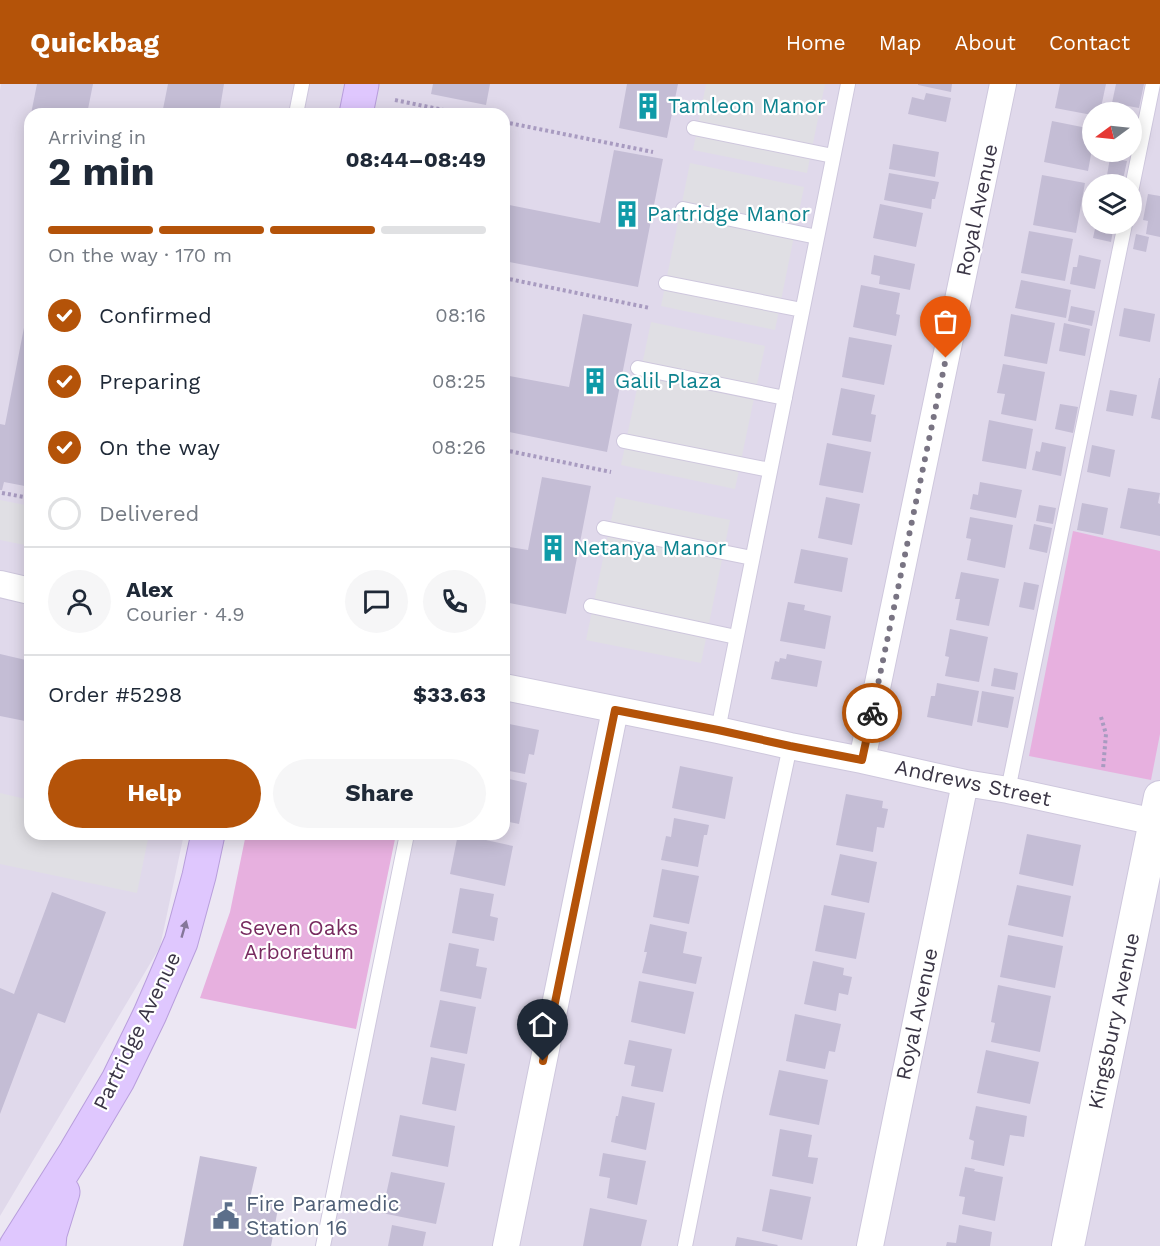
<!DOCTYPE html>
<meta charset="utf-8">
<style>
body{margin:0;font-family:"Work Sans",sans-serif;background:#f6f6f7;color:#1f2937;height:100vh;display:flex;flex-direction:column;font-size:22px;white-space:nowrap}
*{box-sizing:border-box;margin:0}
p{font-size:20px;color:#747a83}
.icon{flex:none;width:33px;height:33px;fill:none;stroke:currentColor;stroke-width:2;stroke-linecap:round;stroke-linejoin:round}
.map{position:relative;flex:1;overflow:hidden}
.side{position:absolute;left:24px;top:24px;width:486px;height:732px;display:flex;flex-direction:column;background:#fff;border-radius:18px;box-shadow:0 3px 15px #0003}
.side>*{flex:none}
.needle{width:39px;rotate:255deg}
.fabs{position:absolute;left:1082px;top:18px;display:grid;gap:12px}
.fabs a{display:grid;place-items:center;width:60px;height:60px;border-radius:50%;background:#fff;box-shadow:0 3px 15px #0003;font-size:30px}
.pin{position:absolute;display:grid;place-items:center;width:51px;height:51px;color:#fff;margin:-62px -26px;border-radius:50% 50% 50% 0;rotate:-45deg;box-shadow:0 0 6px #0007}
.pin .icon{rotate:45deg}
.courier{position:absolute;display:grid;place-items:center;width:60px;height:60px;margin:-30px;border:4px solid #b45309;border-radius:50%;background:#fff;color:#222;box-shadow:0 2px 8px #0007}
.summary em{font-style:normal;font-weight:700}
.summary div{display:flex;flex-direction:column-reverse}
.summary{display:flex;align-items:center;justify-content:space-between;height:102px;padding:0 24px}
h1{font-size:39px;font-weight:700;line-height:45px}
.bar{display:grid;grid-template-columns:repeat(4,1fr);gap:9px 6px;align-content:center;height:72px;padding:0 24px}
.bar i{height:8px;border-radius:4px;background:#e0e1e3}
.bar .active{background:#b45309}
.bar p{grid-column:span 4}
.line{display:flex;align-items:center;gap:15px;padding:0 24px;border-top:2px solid #e0e1e3}
.line div{flex:1}
.round{display:grid;place-items:center;flex:none;width:63px;height:63px;border-radius:32px;background:#f6f6f7}
ol{padding:0 24px;list-style:none}
li{display:flex;align-items:center;gap:18px;height:66px}
li p{margin-inline-start:auto}
li .icon{padding:6px;border-radius:50%;background:#b45309;color:#fff;stroke-width:4}
li:last-child{color:#747a83}
li i{width:33px;height:33px;border:3px solid #e0e1e3;border-radius:50%}
.button{display:flex;gap:12px;margin-top:auto;padding:12px 24px}
.button a{flex:1;height:69px;border-radius:36px;background:#b45309;color:#fff;font-size:24px;font-weight:700;line-height:69px;text-align:center}
.button a+a{background:#f6f6f7;color:#1f2937}
header{display:flex;align-items:center;gap:36px;box-sizing:border-box;height:84px;padding:0 30px;background:#b45309;color:#fff}
header strong{font-size:28px}
nav{display:flex;gap:33px;margin-inline-start:auto;font-size:21px}
.map>svg:first-child{display:block}
.residential{fill:#e0d9eb;fill-rule:evenodd}
.green{fill:#e7b0df}
.parking{fill:#e0dfe4}
.building{fill:#c4bdd5}
.lines{fill:none;stroke-linecap:round;stroke-linejoin:round}
.service-casing{stroke:#cec7dd;stroke-width:16}
.minor-casing{stroke:#cec7dd;stroke-width:28}
.tertiary-casing{stroke:#cec7dd;stroke-width:34}
.secondary-casing{stroke:#b89edc;stroke-width:35}
.path{stroke:#a89bc0;stroke-width:4;stroke-dasharray:3 3;stroke-linecap:butt}
.service{stroke:#fff;stroke-width:14}
.minor{stroke:#fff;stroke-width:26}
.tertiary{stroke:#fff;stroke-width:32}
.secondary{stroke:#dfc7fe;stroke-width:33}
.oneway{fill:#857799}
.done{stroke:#797483;stroke-width:6;stroke-dasharray:0 10.8}
.route{stroke:#b45309;stroke-width:8}
.labels{text-anchor:middle;stroke-width:4.5;stroke-linejoin:round;paint-order:stroke}
.culture-label{font-size:21px;fill:#0d838f;stroke:#fff;text-anchor:start}
.street-label{font-size:21px;fill:#3b3646;stroke:#fff}
.park-label{font-size:21px;fill:#772a5f;stroke:#fff}
.service-label{font-size:21px;fill:#4e5e75;stroke:#fff;text-anchor:start}
</style>
<header>
<strong>Quickbag</strong>
<nav><a>Home</a><a>Map</a><a>About</a><a>Contact</a></nav>
</header>
<div class="map">
<svg width="1160" height="1162" viewBox="0 0 1160 1162">
<rect width="100%" height="100%" fill="#ece7f3"/>
<path class="residential" d="M1 0H1160V1162H327L407 750H504V30H30V750H184L160 863 0 1132V6ZM1092 28H1131V68H1092ZM1092 100H1131V140H1092Z"/>
<path class="green" d="M1073 447 1160 467V650L1151 696 1029 672Z
M246 750H396L356 945 200 914 230 828Z"/>
<path class="parking" d="M706 0H825L807 89 693 66Z
M690 79 804 103 775 246 661 222Z
M651 238 765 262 735 405 621 381Z
M616 413 730 436 701 579 586 556Z
M0 416 30 422V462L0 456Z
M0 709 30 716V750H149L137 809 0 780Z"/>
<path class="building" d="M37 0H93L87 30H31Z
M168 0H224L219 30H162Z
M433 0H490L486 21 431 10Z
M627 0H678L667 54 619 44Z
M918 0H952L951 8 918 1Z
M1060 0H1106L1100 28H1092V31L1055 24Z
M1116 0H1144L1139 24 1112 19Z
M926 9 951 14 946 38 908 30 912 13 924 16Z
M1052 37 1092 45V65L1088 87 1044 78Z
M893 60 939 68 935 93 889 85Z
M614 66 663 75 638 203 504 177V120L600 139Z
M1110 74 1127 77 1122 100 1106 97Z
M889 89 939 98 935 115H932L931 125 884 116Z
M1042 91 1085 99 1076 149 1033 141Z
M1148 110 1160 112V153L1146 150 1148 137 1143 136Z
M880 120 923 129 916 163 873 154Z
M1096 140H1114L1111 158 1093 154Z
M1029 147 1073 155 1065 197 1021 189Z
M1136 150 1149 153 1146 168 1133 165Z
M874 171 915 180 910 206 879 200 880 192 871 190Z
M1079 171 1101 176 1095 205 1070 200 1073 183H1077Z
M1021 196 1071 206 1066 234 1015 224Z
M861 201 900 209 896 230 900 231 896 252 853 243Z
M29 218H30V403L4 398 2 406H0V340L5 341Z
M1071 222 1095 227 1092 242 1068 237Z
M1124 224 1155 230 1150 258 1119 252Z
M583 230 632 240 607 368 504 347V291L569 303Z
M1011 230 1055 239 1047 280 1004 272Z
M1064 239 1090 245 1085 272 1059 267Z
M849 253 892 261 884 301 842 293Z
M1003 280 1045 288 1036 337 1001 330 1005 310 997 309Z
M1159 294H1160V336L1151 334Z
M841 304 875 311 871 330 876 331 871 358 832 351Z
M1110 306 1137 311 1133 332 1106 327Z
M1060 320 1078 323 1073 349 1055 345Z
M989 336 1033 345 1026 385 982 377Z
M1042 358 1066 363 1061 392 1032 386 1036 367 1040 368Z
M827 359 871 368 863 409 819 401Z
M1092 361 1115 366 1110 393 1087 388Z
M542 393 591 402 566 530 504 518V462L528 466Z
M980 398 1022 406 1016 434 970 425 973 410 978 411Z
M1128 404 1160 409 1158 419 1160 420V452L1120 444Z
M826 413 860 420 852 461 818 454Z
M1082 419 1108 424 1103 451 1077 446Z
M1039 421 1056 424 1053 440 1036 437Z
M970 433 1013 441 1005 484 967 476 971 455 966 454Z
M1034 440 1052 444 1047 469 1029 465Z
M801 465 848 474 842 508 794 499Z
M961 488 999 495 989 542 956 536 960 515H955Z
M1024 498 1039 501 1034 526 1019 523Z
M788 518 805 521 804 526 831 532 825 565 780 557Z
M950 545 988 553 979 598 945 592 949 573 945 572Z
M0 570 30 577V638L0 632Z
M787 570 822 577 817 603 771 595 775 577 779 578 780 574 786 575Z
M994 584 1018 589 1015 606 991 602Z
M937 599 979 607 972 642 927 633 931 612H935Z
M982 607 1014 613 1008 644 977 638Z
M504 639 539 646 534 671 529 670 525 690 504 686Z
M680 682 733 693 725 735 672 724Z
M504 694 527 699 519 740 504 737Z
M846 710 883 717 882 724 888 725 884 744 877 743 873 768 836 761Z
M674 734 709 741 707 751H704L698 783 661 776 666 752 671 753Z
M458 750 513 762 505 802 450 790Z
M1027 750 1081 761 1073 802 1019 790Z
M840 770 877 778 869 819 831 811Z
M662 785 699 792 689 840 653 833Z
M1017 801 1071 812 1063 853 1008 841Z
M460 804 494 810 490 832 498 834 494 857 452 849Z
M52 808 106 828 65 939 38 929 0 1030V904L14 910Z
M824 821 865 829 856 875 815 867Z
M650 840 687 848 683 869 702 873 696 900 642 889 647 868H644Z
M1008 851 1063 862 1055 904 1000 893Z
M449 859 479 865 476 882 487 884 481 915 440 907Z
M813 877 844 884 843 891 852 893 848 911 839 909 836 927 804 920Z
M639 897 694 908 685 950 631 938Z
M998 901 1051 912 1040 968 991 958 995 939 991 938Z
M440 916 476 923 467 970 430 963Z
M795 930 841 940 835 968 829 967 825 985 786 977Z
M629 956 672 965 663 1008 631 1002 635 982 624 980Z
M986 966 1039 978 1030 1020 977 1009Z
M431 973 465 980 456 1027 422 1020Z
M779 986 828 996 819 1041 769 1031Z
M622 1012 655 1019 646 1066 611 1058 616 1032H618Z
M976 1022 1027 1032 1024 1053 1010 1051 1004 1082 971 1075 974 1057 969 1055Z
M400 1031 455 1042 448 1083 392 1072Z
M780 1045 812 1051 808 1073 818 1074 813 1100 772 1092Z
M603 1069 646 1077 637 1121 607 1114 610 1094 599 1092Z
M200 1072 257 1083 250 1114 279 1119 271 1162H183Z
M965 1083 975 1085 974 1087 1003 1093 995 1137 962 1130 965 1113 959 1112Z
M391 1088 445 1099 436 1140 382 1129Z
M770 1105 811 1113 802 1156 762 1147Z
M590 1124 647 1136 641 1162H583Z
M392 1141 426 1148 423 1162H388Z
M959 1141 992 1148 990 1162H946L947 1158 956 1159Z
M737 1153 778 1161 777 1162H735Z"/>
<g class="lines">
<defs>
<path id="service" d="M296 30 302 0
M694 44 833 72
M1131 108 1153 0
M683 125 817 153
M666 199 802 226
M638 284 785 314
M624 357 770 386
M604 444 752 474
M591 522 736 553
M718 646 848 0
M1008 706 1125 140
M323 1162 407 750
M685 1162 715 1012 790 662"/>
<path id="minor" d="M0 500 30 507
M504 603 718 646 790 662 862 676 965 699 1008 706 1160 739
M862 676 1003 0
M506 1162 615 626
M870 1162 965 699"/>
<path id="tertiary" d="M1068 1162 1160 713"/>
<path id="secondary" d="M356 30 362 0
M16 1162 76 1067 118 996 150 930 181 858 199 792 208 750
M49 1162 50 1150 63 1108"/>
</defs>
<use href="#service" class="service-casing"/>
<use href="#minor" class="minor-casing"/>
<use href="#tertiary" class="tertiary-casing"/>
<use href="#secondary" class="secondary-casing"/>
<path class="path" d="M395 16 463 30
M504 38 653 68
M504 194 650 224
M504 366 611 388
M2 409 30 414
M1101 633 1106 650 1103 685"/>
<use href="#service" class="service"/>
<use href="#minor" class="minor"/>
<use href="#tertiary" class="tertiary"/>
<use href="#secondary" class="secondary"/>
</g>
<defs><path id="oneway-solid" d="M-6-.8H1V-3.2L6.5 0L1 3.2V.8H-6Z" transform="scale(1.5)"/></defs>
<use class="oneway" href="#oneway-solid" transform="translate(184 845) rotate(-74)"/>
<g class="lines">
<path class="done" d="M872 629 946 274"/>
<path class="route" d="M543 977 615 626 718 646 790 662 862 676 872 629"/>
</g>
<defs>
<symbol id="building-bare" viewBox="-9 -9 18 18"><path d="M-4-6H4V6H1V3H-1V6H-4ZM-2.5-4.3h1.7v1.8h-1.7ZM.8-4.3h1.7v1.8H.8ZM-2.5-1h1.7V.8h-1.7ZM.8-1h1.7V.8H.8Z" fill="#0f9aa8" stroke="#fff" stroke-width="2.5" paint-order="stroke"/></symbol>
<symbol id="civic-bare" viewBox="-9 -9 18 18"><path d="M-.6-6.5H3V-4.5H.6V-3L4-1V1h2V6H-6V1h2V-1L-.6-3ZM-1.2 2.5V6h2.4V2.5Z" fill="#5c6f8a" stroke="#fff" stroke-width="2.5" paint-order="stroke"/></symbol>
</defs>
<g fill-rule="evenodd">
<use href="#building-bare" x="629" y="3" width="38" height="38"/>
<use href="#building-bare" x="608" y="111" width="38" height="38"/>
<use href="#building-bare" x="576" y="278" width="38" height="38"/>
<use href="#building-bare" x="534" y="445" width="38" height="38"/>
<use href="#civic-bare" x="207" y="1113" width="38" height="38"/>
</g>
<g class="labels">
<g class="culture-label">
<text x="668" y="29">Tamleon Manor</text>
<text x="647" y="137">Partridge Manor</text>
<text x="615" y="304">Galil Plaza</text>
<text x="573" y="471">Netanya Manor</text>
</g>
<g class="street-label">
<text transform="translate(977 126) rotate(-78)" y="7">Royal Avenue</text>
<text transform="translate(973 699) rotate(12)" y="7">Andrews Street</text>
<text transform="translate(917 930) rotate(-78)" y="7">Royal Avenue</text>
<text transform="translate(1114 937) rotate(-78)" y="7">Kingsbury Avenue</text>
<text transform="translate(137 947) rotate(-64)" y="7">Partridge Avenue</text>
</g>
<g class="park-label">
<text x="299" y="851">Seven Oaks<tspan x="299" dy="24">Arboretum</tspan></text>
</g>
<g class="service-label">
<text x="246" y="1127">Fire Paramedic<tspan x="246" dy="24">Station 16</tspan></text>
</g>
</g>
</svg>
<div class="fabs">
<a><svg class="needle" viewBox="-14 -14 28 28"><path d="M0-13l5 13h-10z" fill="#e53935"/><path d="M0 13l5-13h-10z" fill="#747a83"/></svg></a>
<a><svg class="icon" aria-label="layers" viewBox="0 0 24 24"><path d="M12 4l9 5-9 5-9-5zM3 14l9 5 9-5"/></svg></a>
</div>
<div class="pin" style="left:946px;top:274px;background:#ea580c"><svg class="icon" aria-label="bag" viewBox="0 0 24 24"><path d="M5 8h14l-1 12H6zM9 8a3 3 0 0 1 6 0"/></svg></div>
<div class="pin" style="left:543px;top:977px;background:#1f2937"><svg class="icon" aria-label="home" viewBox="0 0 24 24"><path d="M3 11l9-7 9 7M6 9v11h12V9"/></svg></div>
<div class="courier" style="left:872px;top:629px"><svg class="icon" aria-label="bike" viewBox="0 0 24 24"><circle cx="6" cy="16" r="4"/><circle cx="18" cy="16" r="4"/><path d="M6 16l4-8h5l3 8M10 8l3 8H6M13 5h3"/></svg></div>
<section class="side">
<div class="summary"><div><h1>2 min</h1><p>Arriving in</p></div><em>08:44–08:49</em></div>
<div class="bar"><i class="active"></i><i class="active"></i><i class="active"></i><i></i><p>On the way · 170 m</p></div>
<ol>
<li><svg class="icon" aria-label="check" viewBox="0 0 24 24"><path d="M5 12l5 5 9-10"/></svg>Confirmed<p>08:16</p></li>
<li><svg class="icon" aria-label="check" viewBox="0 0 24 24"><path d="M5 12l5 5 9-10"/></svg>Preparing<p>08:25</p></li>
<li><svg class="icon" aria-label="check" viewBox="0 0 24 24"><path d="M5 12l5 5 9-10"/></svg>On the way<p>08:26</p></li>
<li><i></i>Delivered</li>
</ol>
<div class="line" style="height:108px"><a class="round"><svg class="icon" aria-label="person" viewBox="0 0 24 24"><circle cx="12" cy="8" r="4"/><path d="M4 21q1-7 8-7t8 7"/></svg></a><div><b>Alex</b><p>Courier · 4.9</p></div><a class="round"><svg class="icon" aria-label="chat" viewBox="0 0 24 24"><path d="M4 5h16v11H9l-5 4z"/></svg></a><a class="round"><svg class="icon" aria-label="phone" viewBox="0 0 24 24"><path d="M5 4h4l2 5-3 2q2 4 5 5l2-3 5 2v4C11 20 4 13 5 4z"/></svg></a></div>
<div class="line" style="height:78px"><div>Order #5298</div><b>$33.63</b></div>
<div class="button"><a>Help</a><a>Share</a></div>
</section>
</div>
